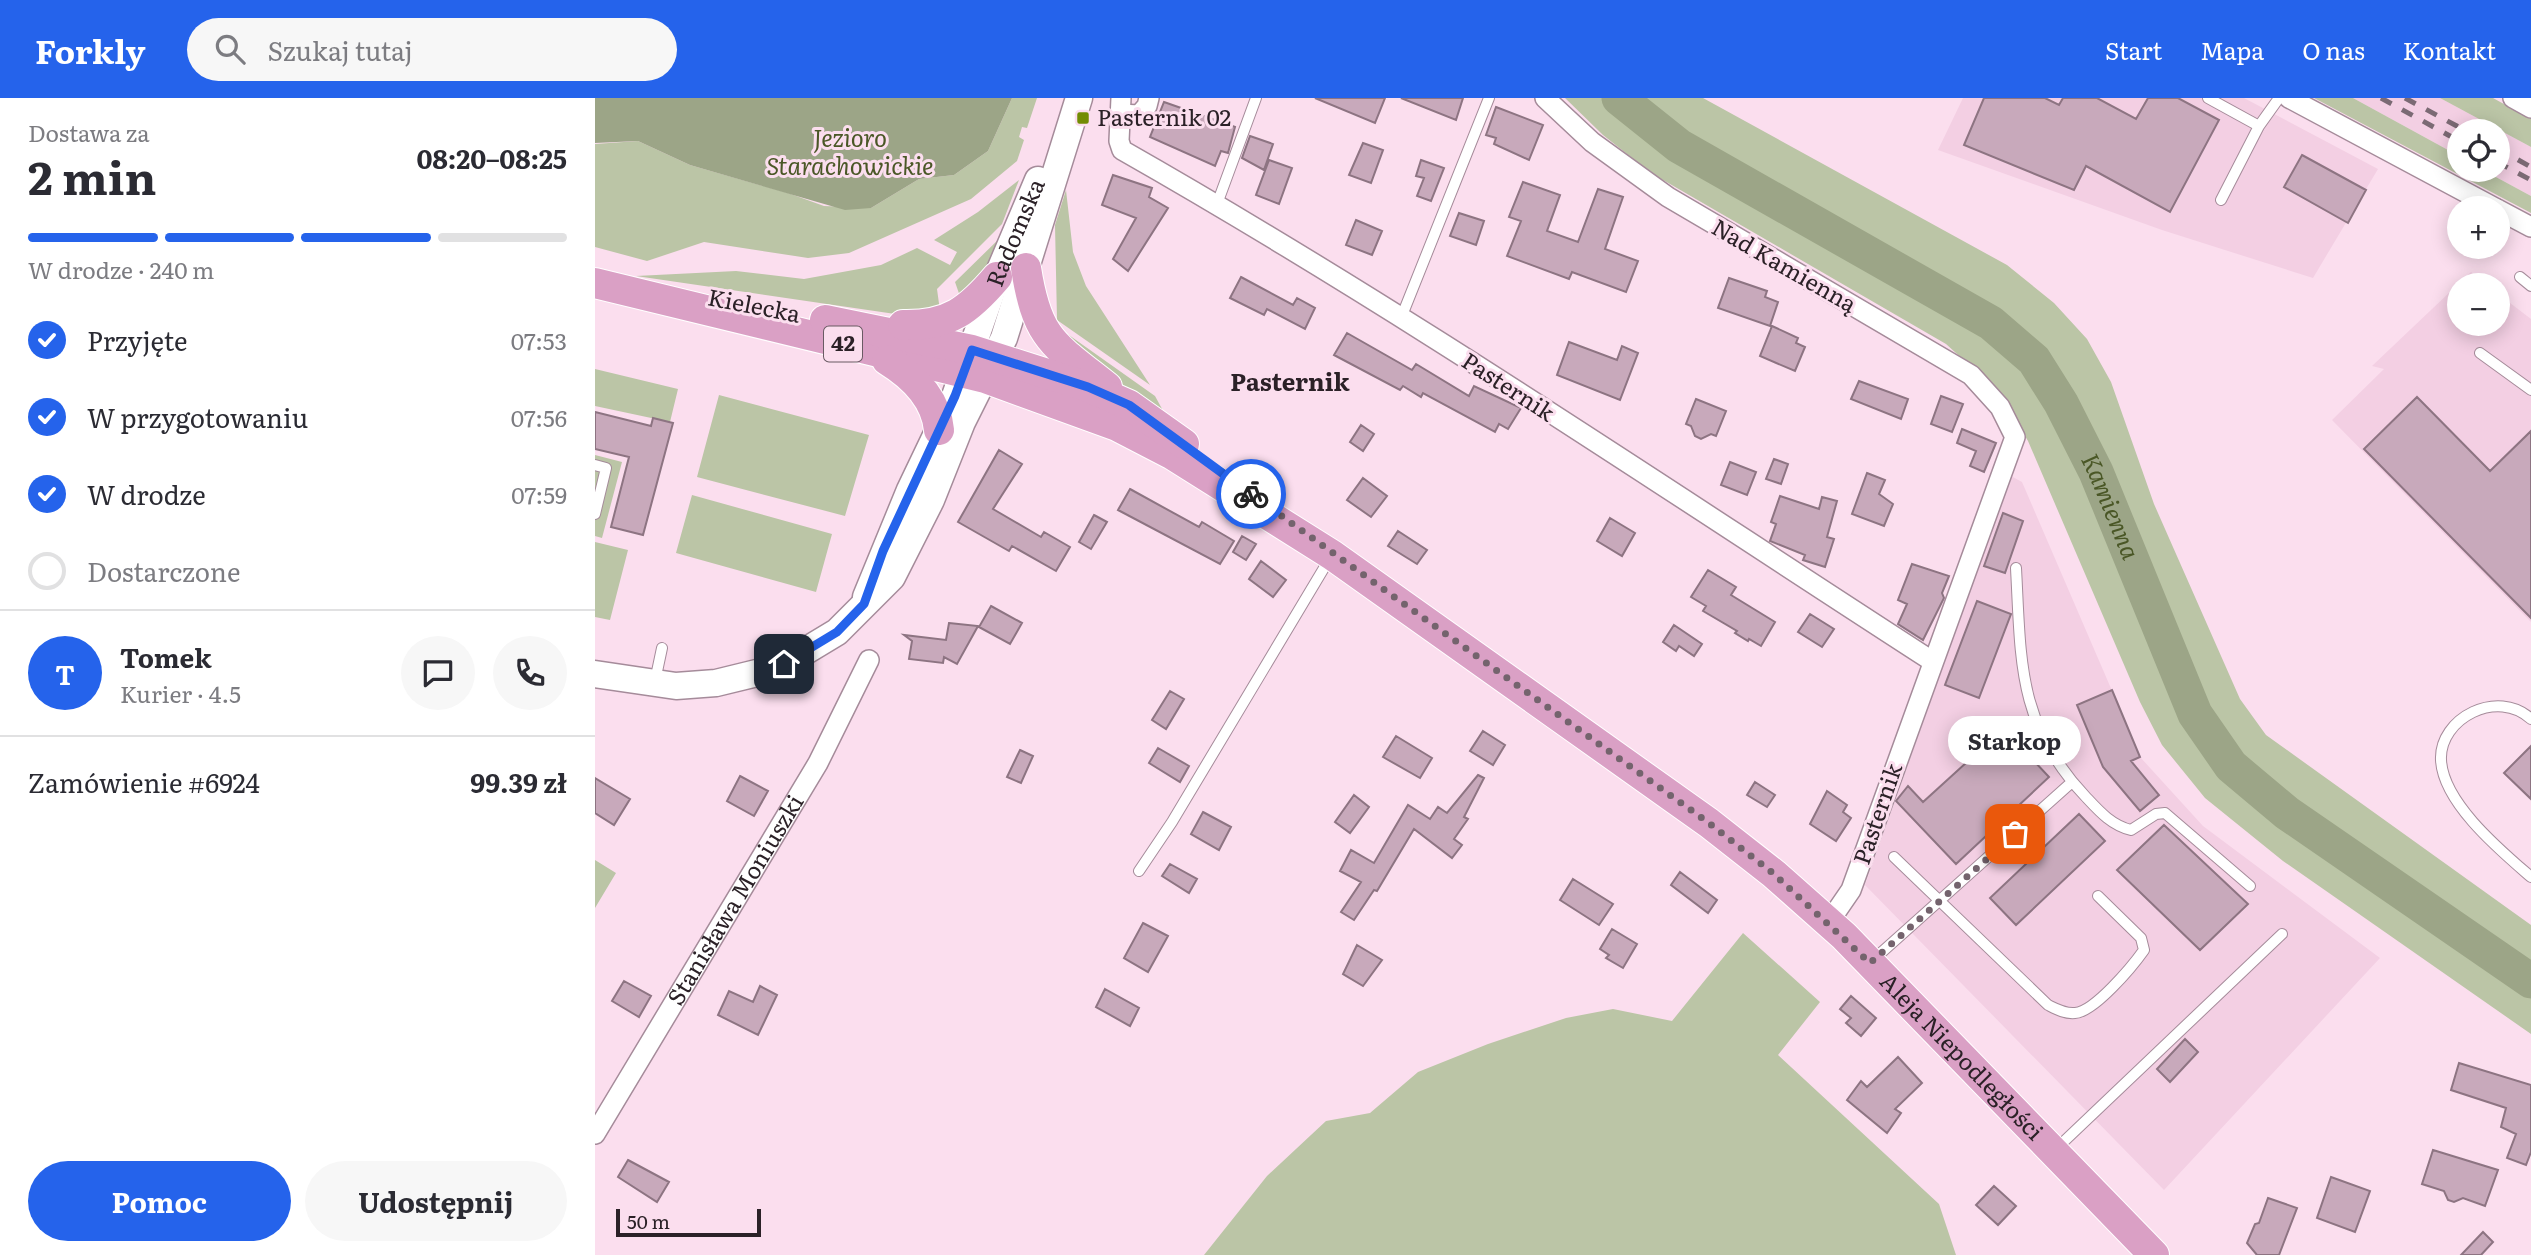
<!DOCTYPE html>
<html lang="pl">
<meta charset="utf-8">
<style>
body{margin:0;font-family:Literata,serif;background:#f7f7f7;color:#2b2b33;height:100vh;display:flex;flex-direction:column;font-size:26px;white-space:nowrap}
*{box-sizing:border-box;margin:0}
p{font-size:23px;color:#7c7c81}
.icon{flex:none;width:38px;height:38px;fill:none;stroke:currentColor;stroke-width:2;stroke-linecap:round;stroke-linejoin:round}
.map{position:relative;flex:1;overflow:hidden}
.panel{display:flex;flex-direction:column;background:#fff;width:595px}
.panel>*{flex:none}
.tools{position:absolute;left:1852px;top:21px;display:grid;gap:14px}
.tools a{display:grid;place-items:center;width:63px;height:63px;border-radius:50%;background:#fff;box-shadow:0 4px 18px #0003;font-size:35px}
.scale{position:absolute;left:21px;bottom:18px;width:145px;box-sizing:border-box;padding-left:7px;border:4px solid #2b2127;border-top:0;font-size:19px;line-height:24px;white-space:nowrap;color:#2b2127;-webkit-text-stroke:5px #fbdeee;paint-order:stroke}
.pin{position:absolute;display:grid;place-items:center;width:60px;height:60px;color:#fff;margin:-30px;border-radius:14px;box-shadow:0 4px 10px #0006}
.courier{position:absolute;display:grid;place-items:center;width:70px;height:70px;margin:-35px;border:5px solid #2563eb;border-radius:50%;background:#fff;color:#222;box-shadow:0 2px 9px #0007}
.bubble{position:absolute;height:49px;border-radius:24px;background:#fff;box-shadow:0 4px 18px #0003;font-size:23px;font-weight:700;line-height:49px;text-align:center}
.summary em{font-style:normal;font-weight:700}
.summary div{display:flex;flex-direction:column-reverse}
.summary{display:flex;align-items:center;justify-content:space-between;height:119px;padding:0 28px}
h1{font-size:46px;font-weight:700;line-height:52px}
.bar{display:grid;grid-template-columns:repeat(4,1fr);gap:10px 7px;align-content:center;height:84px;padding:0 28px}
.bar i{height:9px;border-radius:5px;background:#e1e1e2}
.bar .active{background:#2563eb}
.bar p{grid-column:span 4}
.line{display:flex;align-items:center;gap:18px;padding:0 28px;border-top:2px solid #e1e1e2}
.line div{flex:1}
.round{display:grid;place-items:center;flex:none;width:74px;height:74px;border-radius:37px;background:#f7f7f7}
ol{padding:0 28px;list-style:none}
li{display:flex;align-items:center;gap:21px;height:77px}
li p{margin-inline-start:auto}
li .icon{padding:7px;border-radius:50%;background:#2563eb;color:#fff;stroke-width:4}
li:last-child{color:#7c7c81}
li i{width:38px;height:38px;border:4px solid #e1e1e2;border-radius:50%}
.button{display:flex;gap:14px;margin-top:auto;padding:14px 28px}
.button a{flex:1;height:80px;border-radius:42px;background:#2563eb;color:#fff;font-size:28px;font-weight:700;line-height:80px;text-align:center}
.button a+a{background:#f7f7f7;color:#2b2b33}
header{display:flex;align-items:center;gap:42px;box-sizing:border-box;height:98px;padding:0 35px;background:#2563eb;color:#fff}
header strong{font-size:33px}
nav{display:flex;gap:38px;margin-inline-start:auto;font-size:24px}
.search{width:490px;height:63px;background:#f7f7f7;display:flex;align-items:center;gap:18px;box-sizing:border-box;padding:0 24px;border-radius:38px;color:#7c7c81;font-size:26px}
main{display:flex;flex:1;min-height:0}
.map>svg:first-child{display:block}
.built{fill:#f3cfe3}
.green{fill:#bbc5a6}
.water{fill:#9ca587}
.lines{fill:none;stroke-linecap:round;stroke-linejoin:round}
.river{stroke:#9ca587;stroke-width:35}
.building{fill:#c8a9bb;stroke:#8d7482;stroke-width:2}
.lane-casing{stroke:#a58b9a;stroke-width:12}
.street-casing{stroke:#a58b9a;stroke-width:22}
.secondary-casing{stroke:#a58b9a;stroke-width:29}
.primary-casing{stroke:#fff;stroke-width:32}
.lane{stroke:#fff;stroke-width:10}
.street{stroke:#fff;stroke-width:19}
.secondary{stroke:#fff;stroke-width:26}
.primary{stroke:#daa0c5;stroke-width:30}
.rail{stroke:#7b6a74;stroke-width:5;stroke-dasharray:12 12;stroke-linecap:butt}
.done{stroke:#74636d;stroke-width:7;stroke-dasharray:0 12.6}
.route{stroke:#2563eb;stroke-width:9}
.poi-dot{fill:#728c03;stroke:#fbdeee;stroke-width:2.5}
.labels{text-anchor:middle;stroke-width:6;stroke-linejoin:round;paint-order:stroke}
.shield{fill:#fbdeee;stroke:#695a63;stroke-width:2}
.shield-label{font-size:21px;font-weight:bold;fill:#2b2127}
.poi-label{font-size:23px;fill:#2b2127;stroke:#fbdeee;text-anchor:start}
.street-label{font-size:23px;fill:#2b2127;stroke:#fbdeee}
.water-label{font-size:24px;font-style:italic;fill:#4a5726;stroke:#fbdeee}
.neighbourhood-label{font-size:24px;font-weight:bold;fill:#2b2127;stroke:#fbdeee}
</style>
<header>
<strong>Forkly</strong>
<div class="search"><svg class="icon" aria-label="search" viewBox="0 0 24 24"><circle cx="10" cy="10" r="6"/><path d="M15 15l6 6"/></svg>Szukaj tutaj</div>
<nav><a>Start</a><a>Mapa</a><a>O nas</a><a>Kontakt</a></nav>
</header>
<main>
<section class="panel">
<div class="summary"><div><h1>2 min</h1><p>Dostawa za</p></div><em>08:20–08:25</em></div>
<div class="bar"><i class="active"></i><i class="active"></i><i class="active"></i><i></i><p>W drodze · 240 m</p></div>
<ol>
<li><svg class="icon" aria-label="check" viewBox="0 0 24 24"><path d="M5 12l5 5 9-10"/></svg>Przyjęte<p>07:53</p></li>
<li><svg class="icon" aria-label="check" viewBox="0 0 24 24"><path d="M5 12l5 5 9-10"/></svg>W przygotowaniu<p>07:56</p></li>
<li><svg class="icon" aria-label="check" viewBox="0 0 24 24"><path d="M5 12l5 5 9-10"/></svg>W drodze<p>07:59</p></li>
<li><i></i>Dostarczone</li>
</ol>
<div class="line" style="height:126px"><b class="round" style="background:#2563eb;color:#fff">T</b><div><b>Tomek</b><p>Kurier · 4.5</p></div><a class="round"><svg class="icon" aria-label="chat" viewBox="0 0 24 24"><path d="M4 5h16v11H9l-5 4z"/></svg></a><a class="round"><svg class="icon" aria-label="phone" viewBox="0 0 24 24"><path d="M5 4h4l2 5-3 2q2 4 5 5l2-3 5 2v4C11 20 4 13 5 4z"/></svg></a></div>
<div class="line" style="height:91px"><div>Zamówienie #6924</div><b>99.39 zł</b></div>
<div class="button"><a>Pomoc</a><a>Udostępnij</a></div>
</section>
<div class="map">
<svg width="1936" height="1157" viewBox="0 0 1936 1157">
<rect width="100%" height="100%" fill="#fbdeee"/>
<path class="built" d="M1368 0H1649L1783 71 1718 180 1567 132 1343 52Z
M1758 0H1845L1936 49V98L1888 72H1902V33H1864V58Z
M1876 174 1893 187H1864V226H1902V195L1936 221V524L1737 322 1789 271 1777 268Z
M1416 378 1427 384 1546 660 1608 728 1785 860 1569 1092 1270 787Z"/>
<path class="green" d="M417 0H442L432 30 427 29 424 39 429 42 422 63 376 101 254 155 213 160 109 144 52 163 0 149V46L43 43 95 67 193 95 229 108 276 110 324 81 359 77 393 53Z
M970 0H1108L1412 167 1459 205 1492 241 1516 284 1559 406 1645 601 1671 637 1936 827V936L1688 763 1610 700 1567 647 1545 604 1433 343 1403 293 1351 246 1056 75 1008 37Z
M1719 0H1758L1864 58V72H1888L1936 98V115Z
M1845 0H1898L1936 21V49Z
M424 82 407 126 342 191 345 213 307 217 41 178 141 173 209 181 286 167 322 150 355 167 362 154 339 142 383 114Z
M471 92 478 154 491 188 555 287 462 222 460 127Z
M408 137 382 186 367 204 360 184Z
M471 235 560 298 572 320 511 276Z
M0 271 83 291 75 324 0 308Z
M124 297 274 337 250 418 102 379Z
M0 357 27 364 7 440 0 438Z
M97 397 237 436 221 494 81 455Z
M0 444 33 452 15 522 0 519Z
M0 762 21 775 0 810Z
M1148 835 1225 904 1183 957 1344 1106 1361 1157H609L672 1078 731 1023 775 1015 823 974 893 946 971 920 1018 911 1077 923Z"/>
<path class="water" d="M0 0H417L393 53 359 77 324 81 276 110 250 112 95 67 43 43 0 45Z"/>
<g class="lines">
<path class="river" id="s1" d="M1024 0 1084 48 1396 225 1439 262 1466 305 1501 374 1600 616 1636 668 1692 715 1936 883"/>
</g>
<path class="building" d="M720 0H790L780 25Z
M806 0H868L861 22Z
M1389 0H1450L1464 7 1468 0H1502L1541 21 1553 0H1583L1624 22 1575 114 1491 68 1479 92 1369 47Z
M569 4 640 29 633 55 626 53 620 68 555 39Z
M901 9 948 27 934 62 899 46 901 40 891 37Z
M655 38 678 46 669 72 647 60Z
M768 45 788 52 776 85 754 77Z
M1707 57 1771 92 1753 125 1689 89Z
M674 62 697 70 684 106 661 97Z
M826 62 849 70 836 103 822 98 829 80 821 78Z
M518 77 557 90 554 99 573 110 533 173 518 161 541 120 507 107Z
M928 84 965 97 952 133 983 144 1003 91 1028 99 1010 151 1043 163 1031 194 977 174 974 181 912 158 926 123 914 119Z
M864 115 889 123 881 147 855 138Z
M761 122 787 133 777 157 751 147Z
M646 179 698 207 702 200 720 210 710 231 672 211 669 217 635 200Z
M1134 180 1172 193 1170 199 1183 204 1175 228 1123 210Z
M1177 228 1203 240 1201 245 1210 249 1200 273 1165 258Z
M752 235 817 272 821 266 874 298 879 288 926 310 913 331 904 326 900 334 828 295 826 299 808 288 805 292 739 257Z
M974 244 1022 262 1027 248 1043 255 1025 302 962 277Z
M1264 283 1313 301 1306 321 1256 301Z
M1346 298 1368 306 1357 334 1336 326Z
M1822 299 1895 373 1936 333V520L1769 351Z
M1101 301 1131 313 1121 338 1116 336 1106 341 1100 338 1096 328 1091 326Z
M0 314 56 328 58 320 78 325 48 437 16 429 34 359 0 351Z
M766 327 779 336 768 353 755 344Z
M1367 331 1401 345 1389 374 1375 368 1381 353 1362 345Z
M404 352 427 366 398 411 446 439 449 434 475 449 461 473 417 448 414 453 363 424Z
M1179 361 1193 366 1186 386 1171 381Z
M1135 364 1161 374 1152 397 1126 387Z
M1272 375 1290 382 1284 396 1298 406 1289 428 1257 416Z
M768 380 792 398 776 419 752 402Z
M535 391 604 429 607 424 639 443 625 466 523 412Z
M1185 398 1224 411 1227 399 1242 403 1232 439 1239 441 1230 469 1208 462 1210 457 1175 443 1181 426 1176 424Z
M1408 415 1428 423 1410 475 1389 468Z
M499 417 512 424 496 451 484 444Z
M1015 420 1040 435 1027 458 1002 443Z
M803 433 832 452 822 466 793 448Z
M647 438 661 446 651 462 638 454Z
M666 463 691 482 678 499 654 481Z
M1317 466 1354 478 1347 495 1349 500 1328 542 1303 526 1312 506 1303 502Z
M1113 472 1141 489 1136 497 1180 524 1166 548 1154 541 1153 543 1140 535 1142 533 1108 513 1111 508 1096 499Z
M1382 503 1416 516 1384 600 1350 587Z
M396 508 427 525 415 546 384 529Z
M1215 516 1239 531 1227 549 1203 534Z
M354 525 383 528 362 566 349 559 348 565 314 561 317 543 309 537 351 542Z
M1079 527 1107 546 1099 558 1084 548 1081 553 1068 544Z
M1517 592 1545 659 1536 663 1564 697 1545 713 1508 669 1482 607Z
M575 593 589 601 571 631 557 622Z
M888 633 910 647 898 667 875 653Z
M1405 634 1420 651 1424 647 1454 679 1361 766 1301 703 1313 688 1328 704Z
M801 638 837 660 825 680 788 659Z
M1936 648V701L1909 675Z
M563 650 594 668 585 684 554 665Z
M425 652 438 658 426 685 412 679Z
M883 677 889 680 869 719 873 721 859 741 867 747 857 760 819 731 782 793 779 792 759 822 746 814 766 784 745 773 756 752 779 765 813 707 835 721 843 709 852 715Z
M145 678 173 693 159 718 132 703Z
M0 680 35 701 19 727 0 715Z
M1160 684 1180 697 1172 709 1152 697Z
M1232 693 1252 707 1248 714 1256 720 1241 743 1215 726Z
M759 697 774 709 755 735 740 724Z
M608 714 636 729 624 752 596 736Z
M1484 716 1510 743 1421 827 1395 800Z
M1569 727 1653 806 1605 852 1522 772Z
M575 766 602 781 594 795 567 778Z
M1085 774 1122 802 1113 815 1076 787Z
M978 781 1018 806 1004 827 965 802Z
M548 825 573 838 553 874 529 860Z
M1017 831 1042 846 1028 870 1011 860 1014 857 1005 851Z
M762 847 787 862 768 888 748 876Z
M29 883 56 898 44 919 17 903Z
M165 888 182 897 163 937 123 917 134 893 158 904Z
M510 891 544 910 535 928 501 909Z
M1256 898 1281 920 1266 938 1251 925 1256 920 1245 911Z
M1590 941 1603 954 1575 984 1562 971Z
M1303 959 1327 985 1300 1011 1306 1015 1292 1035 1252 1002 1266 983 1272 989Z
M1864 965 1936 987V1054L1931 1067 1912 1060 1921 1036 1906 1029 1911 1010 1856 992Z
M1838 1052 1903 1072 1890 1108 1868 1100 1859 1104 1853 1102 1849 1093 1827 1086Z
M33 1062 74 1084 62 1104 23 1079Z
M1736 1079 1775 1093 1760 1134 1722 1120Z
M1399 1088 1421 1108 1403 1127 1381 1107Z
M1673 1100 1702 1110 1684 1157H1662L1652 1145 1660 1126 1664 1125Z
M1888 1134 1898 1144 1886 1157H1866Z"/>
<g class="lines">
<defs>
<path id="lane" d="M1613 0 1664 28
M1626 102 1664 28 1684 0
M622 106 661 0
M1925 179 1936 188
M806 220 894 0
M1885 255 1936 292
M0 367 11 370 0 416
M1421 470C1426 562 1422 626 1490 698 1504 713 1516 727 1536 732L1561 716 1570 715 1655 788
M60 583 67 550
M1936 621C1903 590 1844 620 1846 662 1848 705 1906 753 1936 779
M1299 759 1453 907C1461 911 1470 916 1480 915 1499 914 1537 869 1549 852L1546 840 1503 798
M544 773 577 724 735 460
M1278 862 1477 684
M1462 1050 1687 836"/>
<g id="street">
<path d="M526 0 524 43 527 52C805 210 1069 390 1337 563"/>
<path d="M950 0 997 44 1073 99 1376 277 1405 309 1420 339 1256 792 1234 824"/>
<path d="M1694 0 1900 110"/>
<path d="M1918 0 1936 10"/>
<path d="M525 16 544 17 552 8 554 0"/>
<path d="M1902 111 1936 129"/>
<path id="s2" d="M0 1036 223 665 274 562"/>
</g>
<g id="secondary">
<path id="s3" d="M271 499 315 392 360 298 402 179 443 82"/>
<path d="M0 576 81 588 121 585 170 573 189 566 242 534 297 479 336 402 367 324 409 240 484 0"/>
</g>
<g id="primary">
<path d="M431 170C442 241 458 246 512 289"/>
<path id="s4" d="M0 185 390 280 522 328 578 357 737 457 1114 725 1179 776 1249 838 1559 1157"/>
<path d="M230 222 377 252 493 289 534 307 589 346"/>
<path d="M308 227C354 228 374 212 402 179"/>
<path d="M292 262C318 278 341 300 344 332"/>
</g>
</defs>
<use href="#lane" class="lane-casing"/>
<use href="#street" class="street-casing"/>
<use href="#secondary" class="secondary-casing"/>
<use href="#primary" class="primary-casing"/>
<use href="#lane" class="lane"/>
<use href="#street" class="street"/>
<use href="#secondary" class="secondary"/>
<use href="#primary" class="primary"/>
<path class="rail" d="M1786 0 1864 43
M1810 0 1871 33
M1902 50 1936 69
M1902 64 1936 82"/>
</g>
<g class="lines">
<path class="done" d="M656 396 1114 725 1179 776 1275 865 1420 736"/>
<path class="route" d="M189 566 242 534 269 506 288 453 360 298 377 252 493 289 534 307 656 396"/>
</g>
<rect class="poi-dot" x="481" y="13" width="14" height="14" rx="3.5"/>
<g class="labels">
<rect class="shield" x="229" y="228.5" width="38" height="35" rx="5"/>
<g class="shield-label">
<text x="248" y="253">42</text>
</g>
<g class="poi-label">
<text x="502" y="28">Pasternik 02</text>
</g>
<g class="street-label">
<text dy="8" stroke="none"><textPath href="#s3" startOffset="394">Radomska</textPath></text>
<text transform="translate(1189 168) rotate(30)" y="8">Nad Kamienną</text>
<text transform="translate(159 208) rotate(11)" y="8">Kielecka</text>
<text transform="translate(913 289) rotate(33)" y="8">Pasternik</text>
<text transform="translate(1283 716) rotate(-71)" y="8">Pasternik</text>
<text dy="8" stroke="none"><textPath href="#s2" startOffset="273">Stanisława Moniuszki</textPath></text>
<text dy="8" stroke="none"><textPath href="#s4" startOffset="1600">Aleja Niepodległości</textPath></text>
</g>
<g class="water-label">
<text x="255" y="49">Jezioro<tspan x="255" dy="28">Starachowickie</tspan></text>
<text dy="8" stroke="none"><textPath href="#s1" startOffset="658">Kamienna</textPath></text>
</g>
<g class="neighbourhood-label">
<text x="695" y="293">Pasternik</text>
</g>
</g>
</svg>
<div class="tools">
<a><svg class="icon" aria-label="locate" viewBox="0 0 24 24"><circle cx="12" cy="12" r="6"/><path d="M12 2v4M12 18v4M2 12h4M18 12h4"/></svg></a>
<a>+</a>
<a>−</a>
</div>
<div class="scale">50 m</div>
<div class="pin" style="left:1420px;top:736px;background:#ea580c"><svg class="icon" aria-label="bag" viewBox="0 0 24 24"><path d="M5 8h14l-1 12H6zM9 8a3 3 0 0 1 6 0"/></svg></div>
<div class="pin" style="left:189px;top:566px;background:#1f2937"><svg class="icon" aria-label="home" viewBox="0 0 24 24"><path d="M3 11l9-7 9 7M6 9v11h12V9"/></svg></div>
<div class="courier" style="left:656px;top:396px"><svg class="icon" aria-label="bike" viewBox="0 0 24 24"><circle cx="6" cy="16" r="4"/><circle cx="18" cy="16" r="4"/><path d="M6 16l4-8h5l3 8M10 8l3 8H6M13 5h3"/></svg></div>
<div class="bubble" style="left:1353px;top:618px;width:133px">Starkop</div>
</div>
</main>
